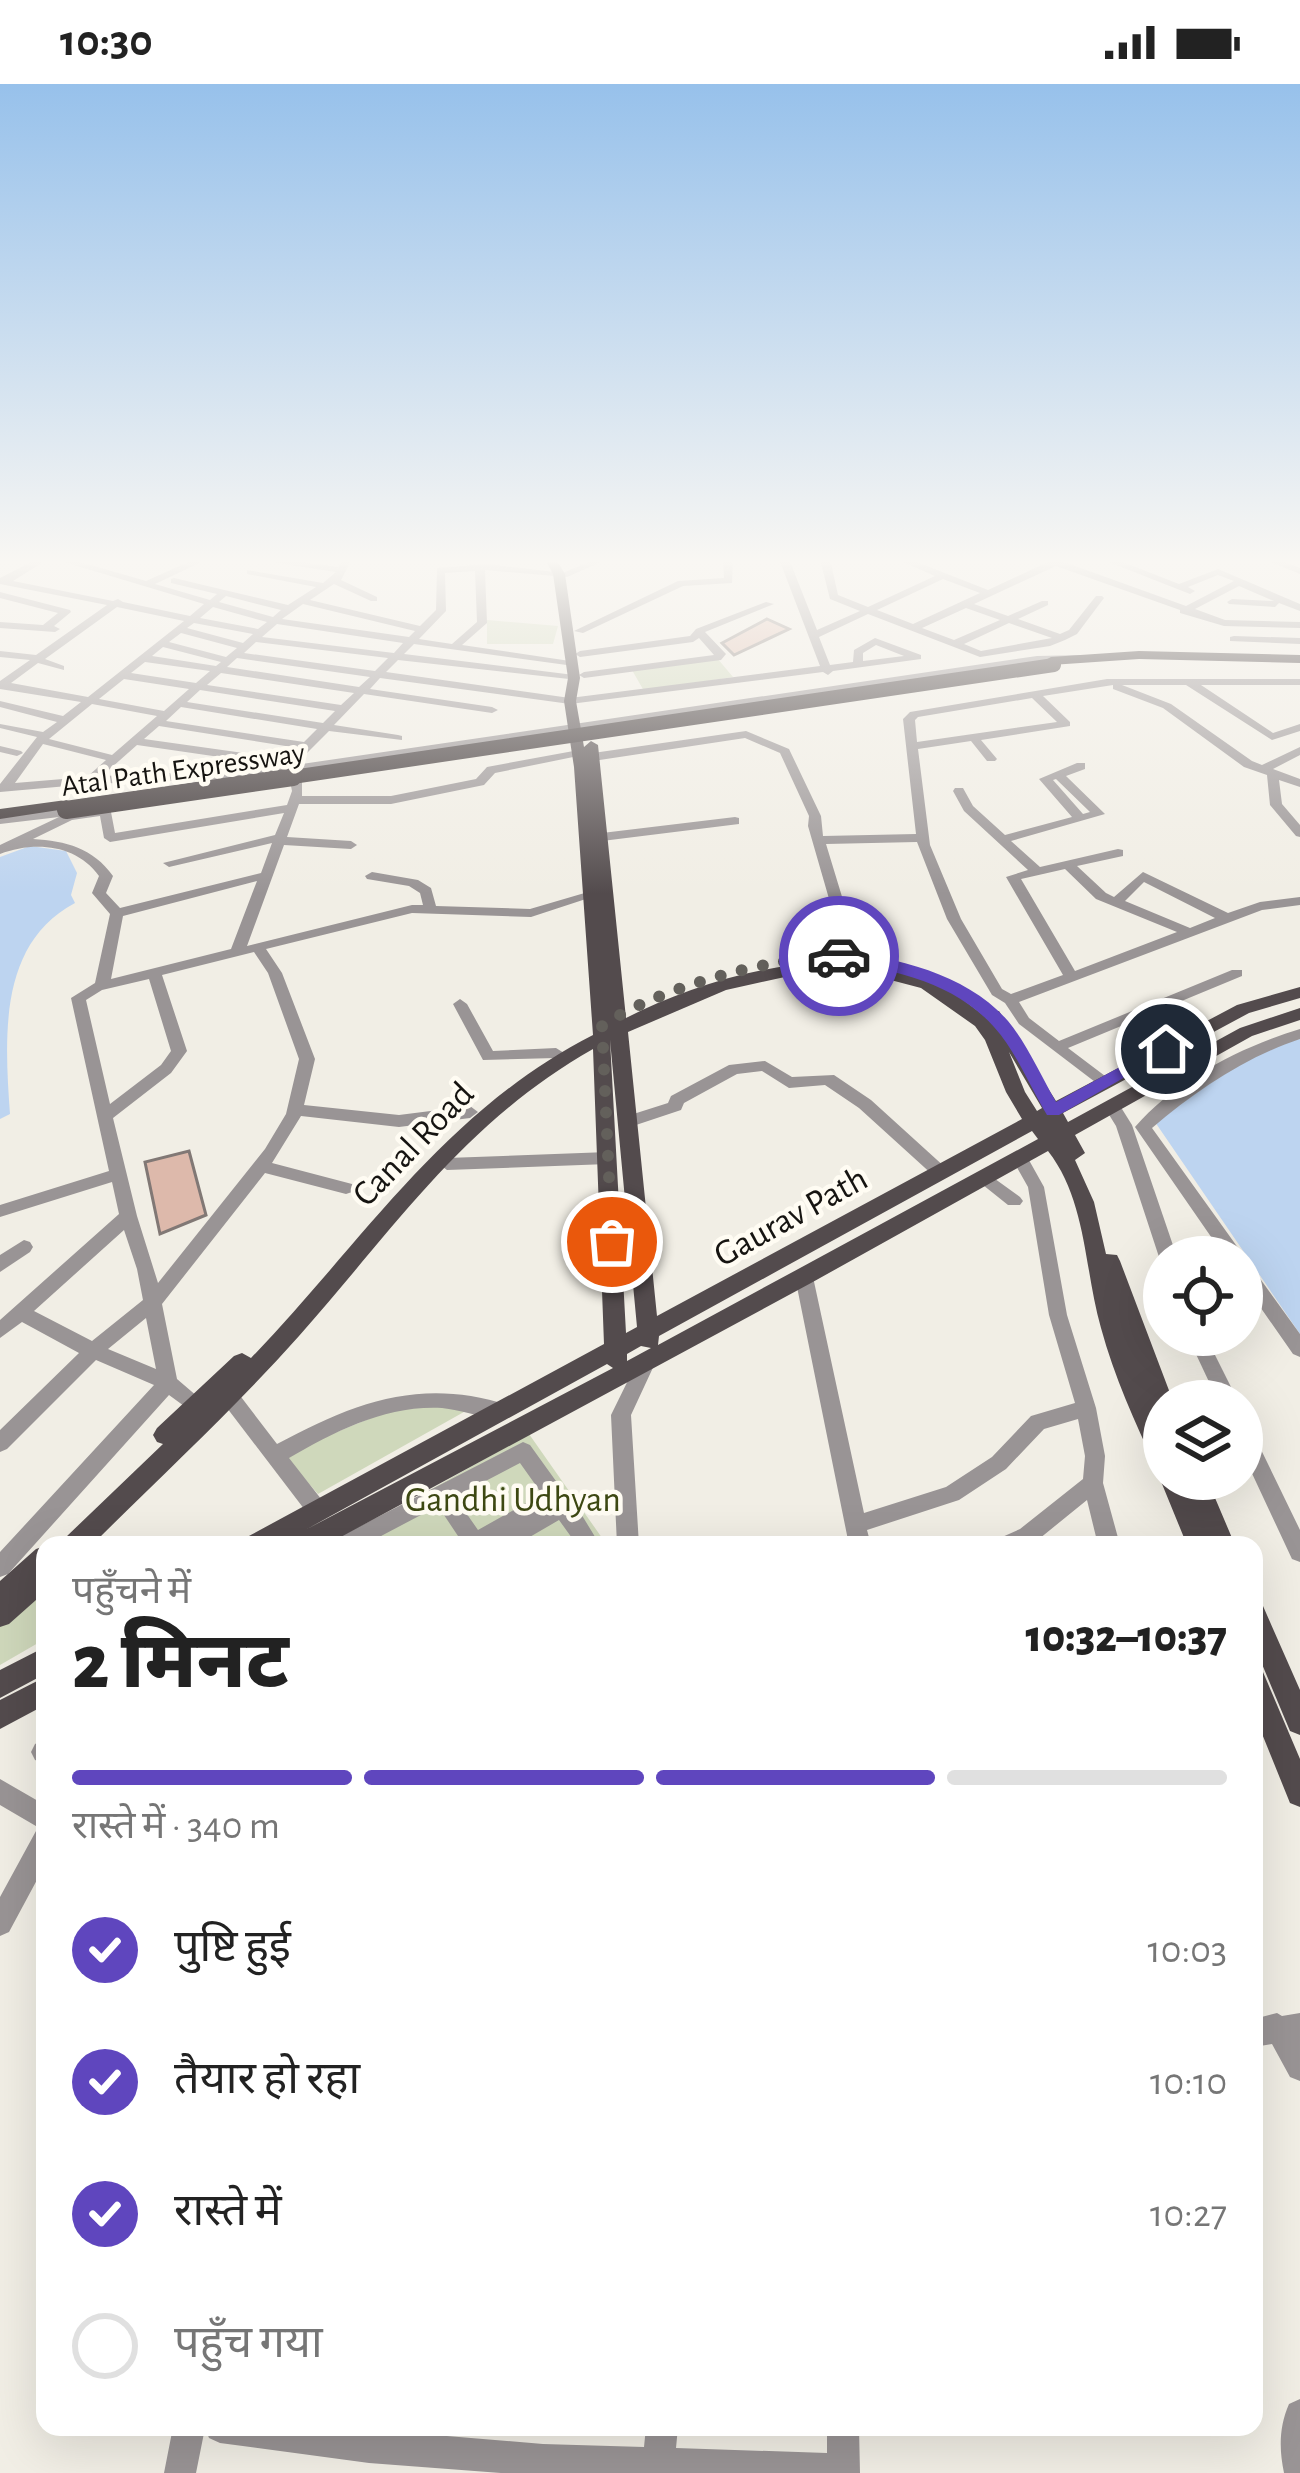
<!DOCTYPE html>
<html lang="hi">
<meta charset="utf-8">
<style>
body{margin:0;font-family:"Alegreya Sans","Noto Sans Devanagari",sans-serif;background:#f2f2f2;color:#222;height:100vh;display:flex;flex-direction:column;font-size:45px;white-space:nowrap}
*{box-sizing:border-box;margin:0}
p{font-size:39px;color:#767676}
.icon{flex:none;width:66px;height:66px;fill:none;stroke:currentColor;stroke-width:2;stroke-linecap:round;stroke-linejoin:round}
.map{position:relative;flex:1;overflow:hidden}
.sheet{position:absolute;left:36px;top:1452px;width:1227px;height:900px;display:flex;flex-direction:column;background:#fff;border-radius:24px;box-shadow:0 12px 48px #0002}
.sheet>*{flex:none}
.controls{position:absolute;left:1143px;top:1152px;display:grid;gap:24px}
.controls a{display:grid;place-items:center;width:120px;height:120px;border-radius:50%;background:#fff;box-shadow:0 12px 48px #0002;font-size:60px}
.pin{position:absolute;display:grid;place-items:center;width:102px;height:102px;color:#fff;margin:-51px;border:6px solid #fff;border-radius:50%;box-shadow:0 3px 12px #0007}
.courier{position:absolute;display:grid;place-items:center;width:120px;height:120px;margin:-60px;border:9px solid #5f46be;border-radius:50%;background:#fff;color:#222;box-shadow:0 3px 15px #0007}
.headline em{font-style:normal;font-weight:800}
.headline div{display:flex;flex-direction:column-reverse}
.headline{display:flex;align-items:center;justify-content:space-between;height:204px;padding:0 36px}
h1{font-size:78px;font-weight:800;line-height:90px}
.bar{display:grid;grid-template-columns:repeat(4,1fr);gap:18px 12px;align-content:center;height:144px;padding:0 36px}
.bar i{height:15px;border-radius:9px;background:#e0e0e0}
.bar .active{background:#5f46be}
.bar p{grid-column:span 4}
ol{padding:0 36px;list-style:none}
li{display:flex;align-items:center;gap:36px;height:132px}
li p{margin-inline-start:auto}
li .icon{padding:12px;border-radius:50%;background:#5f46be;color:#fff;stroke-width:4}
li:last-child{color:#767676}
li i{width:66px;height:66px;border:6px solid #e0e0e0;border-radius:50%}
.status{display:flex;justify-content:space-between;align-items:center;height:84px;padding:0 60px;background:#fff;direction:ltr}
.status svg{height:33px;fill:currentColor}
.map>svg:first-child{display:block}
.green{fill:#cfd8bb}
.water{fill:#bdd4f0}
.building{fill:#ddb9ab;stroke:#817875;stroke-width:3}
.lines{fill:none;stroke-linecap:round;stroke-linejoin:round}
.minor{fill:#999495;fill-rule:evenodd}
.major{fill:#534b4d;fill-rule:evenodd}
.highway{fill:#3b3334;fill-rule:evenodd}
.highway-bridge-far1{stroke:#3b3334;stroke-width:14}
.highway-bridge{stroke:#3b3334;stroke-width:18}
.route{fill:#5f46be}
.done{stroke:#63605b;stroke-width:12;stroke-dasharray:0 21.6}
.labels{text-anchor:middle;stroke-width:9;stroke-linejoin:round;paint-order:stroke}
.far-street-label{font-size:30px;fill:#161411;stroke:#fffcf3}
.street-label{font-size:36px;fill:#161411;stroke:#fffcf3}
.park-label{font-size:36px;fill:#3d4812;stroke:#fffcf3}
</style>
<div class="status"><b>10:30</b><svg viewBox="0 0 49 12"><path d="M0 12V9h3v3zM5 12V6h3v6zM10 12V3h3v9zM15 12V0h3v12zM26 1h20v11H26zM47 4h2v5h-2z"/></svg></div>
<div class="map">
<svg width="1300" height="2389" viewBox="0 0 1300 2389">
<rect width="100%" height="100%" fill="#f1eee5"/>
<path class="green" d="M487 536 558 542 553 560H487Z
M717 574 733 593 644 607 632 586Z
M443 1320 471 1324 318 1410 283 1370 393 1325Z
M529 1350 607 1461H332Z
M45 1493V1555L0 1581V1529Z"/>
<path class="water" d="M30 762 66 767 77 789 71 811 75 819C0 859 4 948 10 1030L0 1035V773Z
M1300 955V1250L1155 1038 1257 966Z"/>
<path class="building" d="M767 535 789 545 734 571 722 559Z
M189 1067 206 1131 160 1150 145 1078Z"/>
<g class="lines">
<path class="minor" d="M37 475H48L13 497 113 517 118 515 123 518 190 532 204 520 54 475H70L146 497 195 475H208L155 500 210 516 217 510 171 499V495L174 494 288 521 316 503 247 490V486L323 499 336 488 250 475H280L339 483 343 475H352L341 496 377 513V517H371L334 500 310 516 420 542 436 526 437 484 487 480 563 489 595 475H608L567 493 485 486 487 539 462 561 570 577 574 578V582L414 560 404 570 574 591 578 592V596L398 576 386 588 570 614 820 582 779 475H789L817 546 860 527 830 515 820 475H830L838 511 868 523 935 492 896 475H909L988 506 1052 476 1067 475 1064 478 1186 522 1234 497 1218 491 1188 503 1195 507 1190 510 1101 475H1115L1179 500 1218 485 1300 520V527L1279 519 1275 523 1229 520 1227 518 1232 515 1274 517 1239 502 1195 525 1225 536 1300 538V544L1224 542 1180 529V526L1056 482 974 520 1008 532 1042 517H1048V521L1018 535 1060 550 1069 546 1096 512H1102L1104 514 1077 550 1065 556 1050 562 980 573 868 530 819 553 830 581 853 578 854 566 875 554 921 571V575L833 587 828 591 823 588 570 620 380 594 370 605 492 623 498 626 492 629 364 610 334 641 398 651 402 652V656L329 647 295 681 1037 572 1081 571 1086 574 1085 576 1037 578 272 692 266 688 227 695 90 700 0 708V700L37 653 0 644V640L43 648 57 638 0 623V617L63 632 81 618 0 605V597L30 576 0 573V567L36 571 107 521 0 500V494ZM475 487 477 538 452 560 419 555 446 527 445 489ZM943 495 980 509 913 540 877 526ZM226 512 281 526 273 533 219 518ZM303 520 415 547 409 553 282 535ZM117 523 184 537 88 613 11 599 38 579 64 586V582L45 575ZM213 523 267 538 258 545 200 534ZM966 524 1000 536 954 556 922 544ZM194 539 253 550 243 559 187 544ZM1009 539 1052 554 981 567 964 560ZM277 540 403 559 394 569 262 553ZM181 549 237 564 226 573 169 558ZM256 558 388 574 375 587 244 569ZM876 561 904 572 863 577V569ZM163 563 221 578 216 582 152 572ZM237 574 370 593 359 603 227 583ZM145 578 210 587 196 599 131 589ZM221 589 354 609 341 621 207 601ZM124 595 189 605 164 627 99 615ZM200 606 335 627 323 639 187 618ZM92 620 157 632 112 671 49 655ZM181 623 317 645 304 658 166 637ZM159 642 298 664 285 677 278 678 273 673 144 655ZM43 660 106 676 87 693 15 699ZM137 661 269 680 227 687 102 692Z
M723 475H733L732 499 683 502 583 549 574 547 678 497 724 494Z
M1263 475H1277L1300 484V490Z
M0 508 70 526 71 528 54 542 60 545 55 548 0 544V538L43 541 58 529 0 514Z
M766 518 774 520 705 548 726 570 721 576 584 594 579 591 584 588 714 571 699 554 693 558 580 573 575 570 580 567 690 552 696 545Z
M1234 552 1300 554V560L1230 557V553Z
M1107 595H1300V601H1201L1273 649 1300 640V647L1272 656 1186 601H1122L1171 620 1252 677 1262 681 1300 663V671L1273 685 1300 695V703L1279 696 1282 720 1300 741V753L1296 752 1270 721 1267 691 1244 683 1163 624 1113 605V601L1043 612 1070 638V642L981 656 997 675 995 677H987L971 657 918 665 930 761 961 835 1002 905 1011 910 1063 891 1006 793 1028 786 964 727 953 707 955 704H963L973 722 1005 751 1072 733 1039 695 1077 679H1085V685L1066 692 1105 730 1011 757 1040 783 1118 765 1123 766V772L1077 782 1106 809 1114 813 1143 788 1228 829 1260 818 1300 813V821L1262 826 1019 918 1029 934 1059 957 1232 886H1242V892L1068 964 1109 995 1111 999 1103 1004 1019 940 1005 919 992 911 947 835 917 758 826 760 850 839 842 879 840 882H830L828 879 836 839 808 742 809 732 780 669 745 654 593 677 587 673 593 669 746 647 789 665 821 732 823 752 916 750 903 635 910 628ZM1032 614 1057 638 917 658 915 636 918 633ZM1056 695 1090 728 1083 730 1053 696ZM1065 785 1096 815 1177 848 1075 887 1021 795ZM1144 798 1215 834 1190 844 1125 817Z
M0 662 21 667 23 669 17 672 0 668Z
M579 666 585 669 583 671 495 689 484 701 391 720H299L287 753 351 757 357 761 351 765 284 761 247 862 412 821H423L420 809 409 802 367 795 365 792 372 788 418 796 431 804 436 822 530 825 588 808 595 812 531 833 412 829 266 865 282 889 315 975 304 1021 399 1031 470 1022 478 1028 470 1034 399 1043 301 1032 272 1079 352 1100 354 1104 352 1108 346 1110 265 1089 162 1220 177 1295 198 1313 228 1303 235 1305 277 1360C355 1318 421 1293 508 1321L511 1327 508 1333C488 1337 463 1326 442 1324 386 1321 336 1347 289 1374L325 1420 328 1427 325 1434 318 1436 311 1434 224 1320 195 1330 169 1311 8 1490 0 1493V1468L154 1301 96 1276 7 1365 0 1368V1346L79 1269 22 1238 0 1254V1236L119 1130 112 1098 0 1133V1121L109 1087 71 914 95 899 110 830 92 809 99 792C76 760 34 757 0 770V761L59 733 0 740V732L78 723 84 727 105 724 111 728 115 749 287 721 292 707 290 697 296 693 302 697V712H391L476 695 487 683ZM284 729 275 751 163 779 169 783 272 759 261 789 120 824 106 809 113 792C93 764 66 757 33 755L72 736 100 732 104 754 110 758ZM257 797 231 865 111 895 123 832ZM254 868 268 889 299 975 286 1030 265 1065 158 1199 137 1132 113 1034 171 989 187 967 162 891ZM149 895 171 967 161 981 110 1020 86 916 102 906ZM124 1146 137 1185 143 1216 92 1257 34 1227ZM146 1234 156 1285 108 1265Z
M735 733 739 734V740L602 757 596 753 602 749Z
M460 915 467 920 493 967 556 964 564 969 556 974 483 976 453 920Z
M1300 945V955C1244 974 1197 1006 1152 1044L1241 1168 1244 1173 1242 1176 1248 1178 1300 1250V1273L1293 1270 1242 1197V1173H1225L1135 1043C1176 996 1241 963 1300 945Z
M765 977 792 993 834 991 871 1016 947 1085 949 1089 947 1093H935L859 1024 825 1001 789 1004 762 987 737 990 684 1019 681 1026 630 1043 622 1037 624 1033 668 1019 671 1012 729 981Z
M1111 1016 1117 1017 1132 1041 1177 1173H1164V1179L1159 1173 1116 1042 1103 1021Z
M1019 1067 1025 1069 1044 1103 1067 1231 1096 1324 1105 1372 1103 1399 1120 1461H1098L1087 1416 1034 1459 996 1461 1000 1454 1020 1445 1083 1395 1085 1372 1078 1335 1044 1345 1006 1385 959 1416 867 1446 871 1461H849L795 1193 798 1188H810L813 1193 864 1429 946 1403 992 1373 1031 1332 1075 1319 1049 1231 1028 1103 1011 1073Z
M608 1068 616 1074 608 1080 447 1086 439 1080 447 1074Z
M984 1087 1020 1113 1023 1117 1020 1121H1008L978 1097 976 1093 978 1089Z
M24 1156 30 1158 33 1163 30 1168 0 1188V1171Z
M1187 1251H1205L1238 1317H1218Z
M648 1267 655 1270 657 1275 631 1331 639 1461H617L611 1331 641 1270Z
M1242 1339 1249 1341 1300 1446V1478L1292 1475 1242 1368Z
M523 1358 530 1361 561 1404 565 1406 568 1414 572 1415 600 1461H577L559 1436 516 1461H464L438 1422 364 1461H333L337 1454ZM520 1379 542 1410 478 1446 455 1413Z
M43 1656H45V1680L35 1676 31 1668 35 1660Z
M0 1695 45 1721V1781L9 1848 0 1852V1813L36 1747 41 1745 0 1721Z
M1277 1929 1282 1932 1300 1929V1997L1290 1993 1272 1960 1254 1963V1935Z
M1300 2315V2389H1284C1279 2365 1279 2343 1289 2320Z
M173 2343H339L543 2360 644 2363 646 2343H678L676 2364 827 2369V2343H859L860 2389H501L369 2379 220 2359 209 2354 205 2344 196 2389H164Z"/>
<path class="major" d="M545 475H556L565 490 580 594 576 617 584 663 591 657 598 661 626 934C712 890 839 856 932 896 951 904 969 921 986 933L987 927H999L1056 1017 1237 921 1300 903V914L1249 929 1063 1029 1068 1038 1240 944 1300 924V936L1252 952 1075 1051 1085 1069 1075 1076 1094 1118 1106 1170 1117 1171 1120 1177 1173 1317H1164V1333L1154 1326 1164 1349V1386L1156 1383C1135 1339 1114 1292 1101 1244 1084 1185 1087 1117 1048 1067L811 1199 326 1461H290L293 1453 279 1461H244L247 1453 604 1260 593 965C463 1039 395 1144 299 1252 234 1325 161 1392 92 1461H63L66 1453 163 1360 157 1358 153 1351 157 1344 234 1272 242 1269 251 1274C363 1158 444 1027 593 951L574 683 564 617 568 594 553 490ZM864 889 921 904 975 942 985 956 1006 1008 1022 1035 657 1232 628 948 726 906 794 891ZM610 956 637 1243 626 1249ZM1009 968 1042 1024 1037 1027 1025 1008ZM1032 1047 1038 1055 658 1261 659 1252ZM641 1262 651 1264 627 1277V1270ZM607 1280 613 1284 307 1445Z
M1164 1387V1395H1207L1235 1461H1187L1160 1395Z
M45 1462V1508L9 1540 0 1543V1497L36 1465Z
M1254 1519 1263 1522 1300 1606V1651L1290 1647 1254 1561Z
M45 1563V1590L0 1614V1586Z
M1254 1584 1263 1588 1300 1675V1723L1290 1719 1254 1630Z
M45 1593V1621L0 1645V1616Z"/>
<path class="highway" d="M1139 567 1300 571V579L1139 575 1051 581 1044 577 1051 573Z
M66 716 72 718V724L0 735V725Z"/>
<path class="highway-bridge-far1" d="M272 696 1054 581"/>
<path class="highway-bridge" d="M66 726 293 693"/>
</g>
<linearGradient id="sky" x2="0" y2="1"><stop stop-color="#97c1eb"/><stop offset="0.59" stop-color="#f9f7f3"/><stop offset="1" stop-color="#f9f7f3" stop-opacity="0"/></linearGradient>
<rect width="1300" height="810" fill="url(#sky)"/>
<path class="route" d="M839 867C898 874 967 890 1008 937 1027 960 1041 992 1056 1018L1160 961 1174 965 1059 1031H1047C1030 1003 1016 967 994 943 952 896 892 887 834 875V869Z"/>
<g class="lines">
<path class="done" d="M612 1158 602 942C657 904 772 873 839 872"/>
</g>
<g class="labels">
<g class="far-street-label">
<text transform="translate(183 685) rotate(-8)" y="10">Atal Path Expressway</text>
</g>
<g class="street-label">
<text transform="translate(412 1059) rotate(-46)" y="13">Canal Road</text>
<text transform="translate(790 1131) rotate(-29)" y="13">Gaurav Path</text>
</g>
<g class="park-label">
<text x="513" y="1427">Gandhi Udhyan</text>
</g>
</g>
</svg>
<div class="controls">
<a><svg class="icon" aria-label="locate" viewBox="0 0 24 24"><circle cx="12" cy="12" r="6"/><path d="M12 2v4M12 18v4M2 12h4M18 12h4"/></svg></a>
<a><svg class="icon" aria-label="layers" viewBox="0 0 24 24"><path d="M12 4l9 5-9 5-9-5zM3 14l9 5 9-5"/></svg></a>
</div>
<div class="pin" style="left:612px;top:1158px;background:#ea580c"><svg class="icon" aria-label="bag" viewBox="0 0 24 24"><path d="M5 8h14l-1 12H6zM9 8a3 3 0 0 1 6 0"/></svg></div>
<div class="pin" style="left:1166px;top:965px;background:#1f2937"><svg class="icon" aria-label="home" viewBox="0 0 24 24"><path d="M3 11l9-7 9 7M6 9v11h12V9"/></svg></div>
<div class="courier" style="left:839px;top:872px"><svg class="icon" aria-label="car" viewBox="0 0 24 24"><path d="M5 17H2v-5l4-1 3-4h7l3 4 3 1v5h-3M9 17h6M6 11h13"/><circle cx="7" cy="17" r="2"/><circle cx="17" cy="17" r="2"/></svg></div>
<section class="sheet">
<div class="headline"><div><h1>2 मिनट</h1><p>पहुँचने में</p></div><em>10:32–10:37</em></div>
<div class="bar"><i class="active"></i><i class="active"></i><i class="active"></i><i></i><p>रास्ते में · 340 m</p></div>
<ol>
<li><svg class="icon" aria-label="check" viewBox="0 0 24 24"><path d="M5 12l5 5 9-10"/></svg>पुष्टि हुई<p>10:03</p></li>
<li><svg class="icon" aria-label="check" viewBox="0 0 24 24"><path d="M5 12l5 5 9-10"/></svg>तैयार हो रहा<p>10:10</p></li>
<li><svg class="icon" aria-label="check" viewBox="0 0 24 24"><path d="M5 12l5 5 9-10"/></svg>रास्ते में<p>10:27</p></li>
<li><i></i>पहुँच गया</li>
</ol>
</section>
</div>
